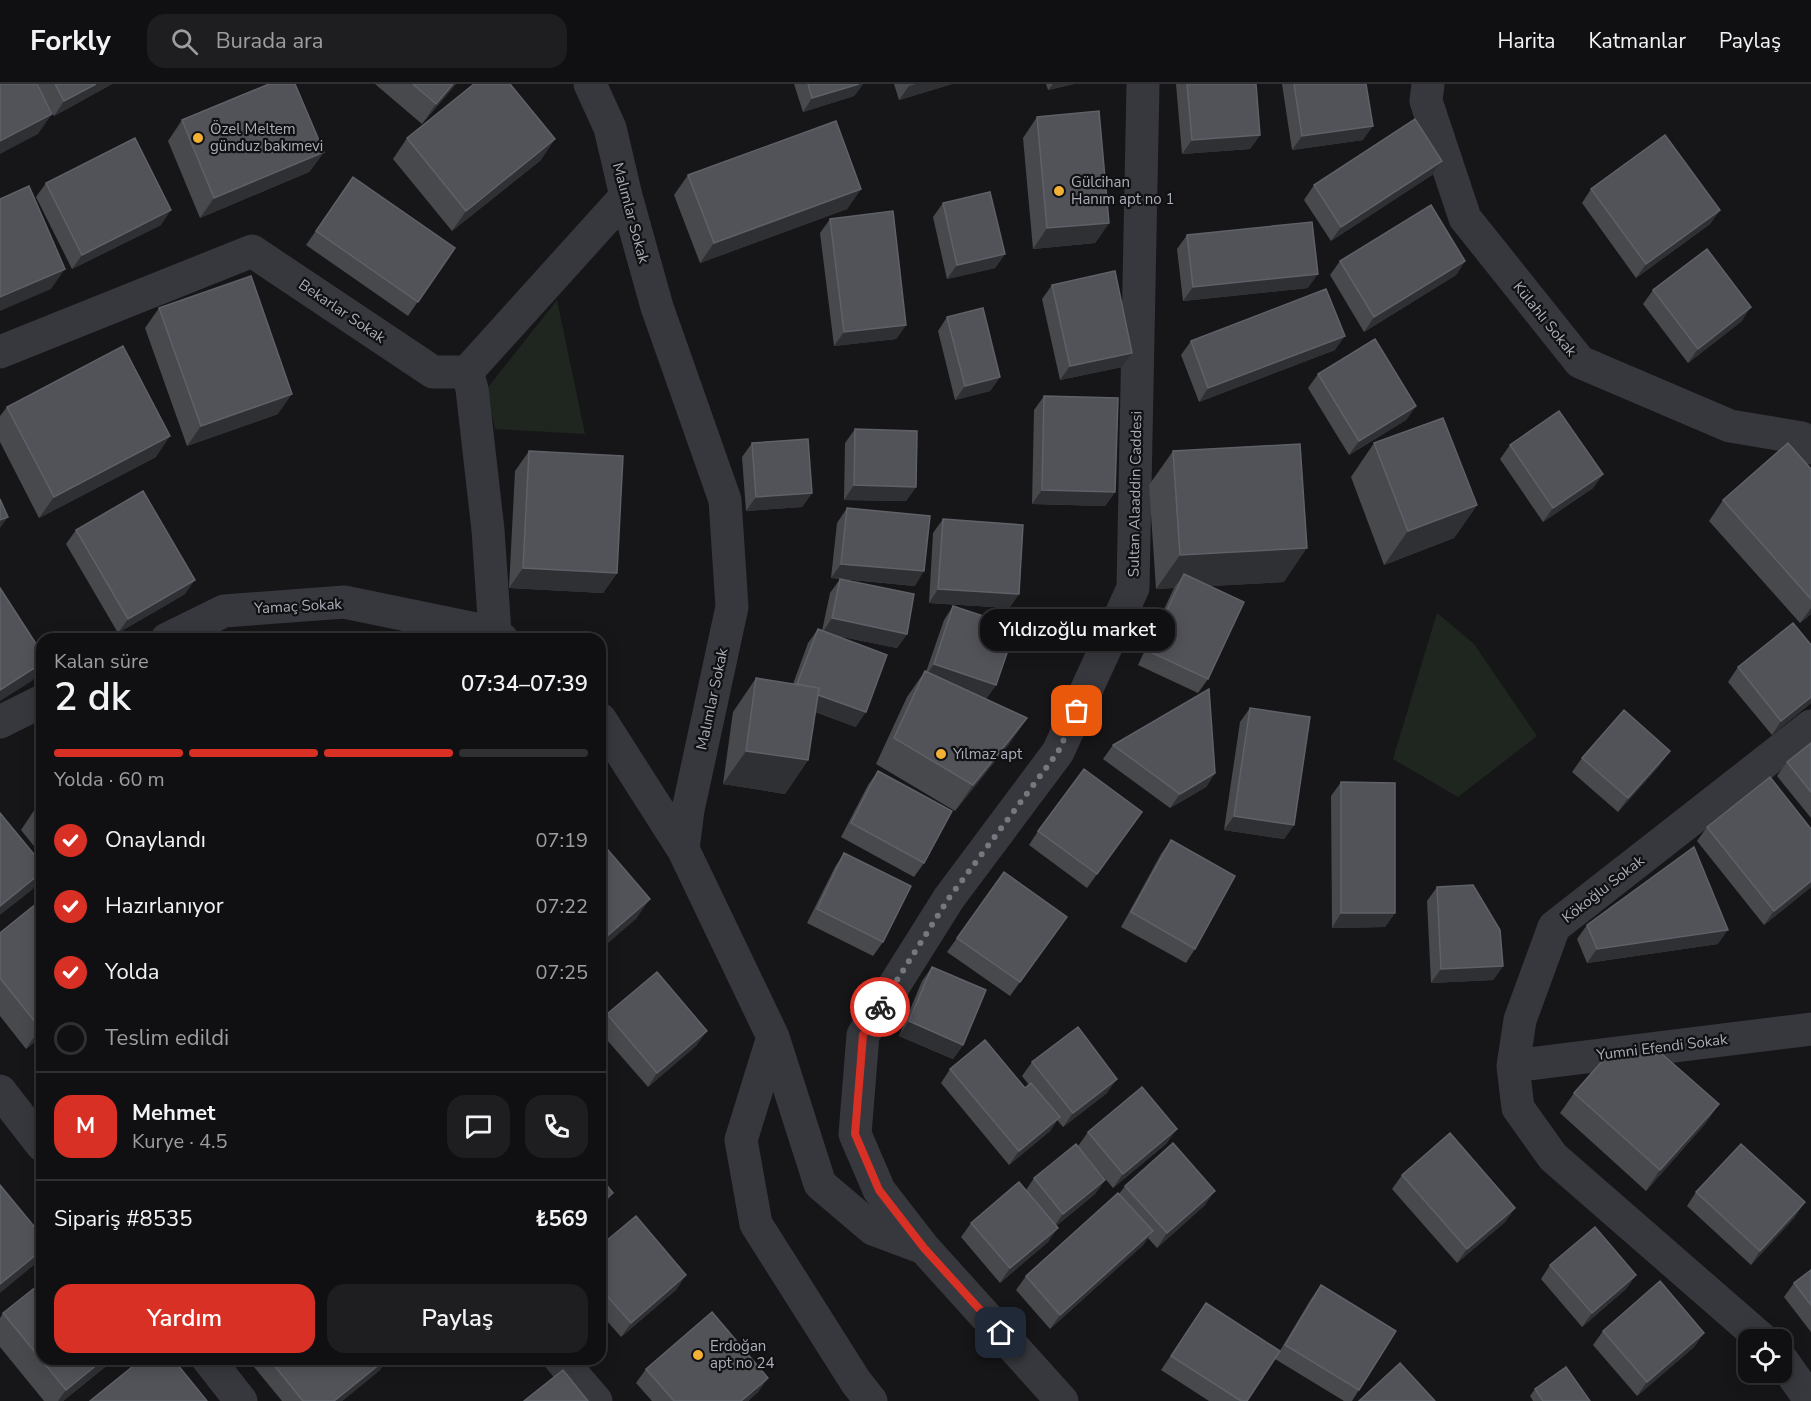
<!DOCTYPE html>
<html lang="tr">
<meta charset="utf-8">
<style>
body{margin:0;font-family:"Nunito Sans",sans-serif;background:#1e1e20;color:#f1f3f6;height:100vh;display:flex;flex-direction:column;font-size:22px;white-space:nowrap}
*{box-sizing:border-box;margin:0}
p{font-size:20px;color:#9c9d9f}
.icon{flex:none;width:33px;height:33px;fill:none;stroke:currentColor;stroke-width:2;stroke-linecap:round;stroke-linejoin:round}
.map{position:relative;flex:1;overflow:hidden}
.sheet{position:absolute;left:36px;top:549px;width:570px;height:732px;display:flex;flex-direction:column;background:#101012;border-radius:18px;box-shadow:0 3px 15px #0003,0 0 0 2px #303032}
.sheet>*{flex:none}
.tools{position:absolute;left:1738px;top:1245px;display:grid;gap:12px}
.tools a{display:grid;place-items:center;width:54px;height:54px;border-radius:12px;background:#101012;box-shadow:0 3px 15px #0003,0 0 0 2px #303032;font-size:30px}
.pin{position:absolute;display:grid;place-items:center;width:51px;height:51px;color:#fff;margin:-26px;border-radius:12px;box-shadow:0 3px 9px #0006}
.courier{position:absolute;display:grid;place-items:center;width:60px;height:60px;margin:-30px;border:4px solid #d93025;border-radius:50%;background:#fff;color:#222;box-shadow:0 2px 8px #0007}
.bubble{position:absolute;height:42px;border-radius:18px;background:#101012;box-shadow:0 3px 15px #0003,0 0 0 2px #303032;font-size:20px;font-weight:600;line-height:42px;text-align:center}
.overview em{font-style:normal;font-weight:600}
.overview div{display:flex;flex-direction:column-reverse}
.overview{display:flex;align-items:center;justify-content:space-between;height:102px;padding:0 18px}
h1{font-size:39px;font-weight:600;line-height:45px}
.bar{display:grid;grid-template-columns:repeat(4,1fr);gap:9px 6px;align-content:center;height:72px;padding:0 18px}
.bar i{height:8px;border-radius:4px;background:#303032}
.bar .current{background:#d93025}
.bar p{grid-column:span 4}
.line{display:flex;align-items:center;gap:15px;padding:0 18px;border-top:2px solid #303032}
.line div{flex:1}
.round{display:grid;place-items:center;flex:none;width:63px;height:63px;border-radius:18px;background:#1e1e20}
ol{padding:0 18px;list-style:none}
li{display:flex;align-items:center;gap:18px;height:66px}
li p{margin-inline-start:auto}
li .icon{padding:6px;border-radius:50%;background:#d93025;color:#fff;stroke-width:4}
li:last-child{color:#9c9d9f}
li i{width:33px;height:33px;border:3px solid #303032;border-radius:50%}
.action{display:flex;gap:12px;margin-top:auto;padding:12px 18px}
.action a{flex:1;height:69px;border-radius:18px;background:#d93025;color:#fff;font-size:24px;font-weight:600;line-height:69px;text-align:center}
.action a+a{background:#1e1e20;color:#f1f3f6}
header{display:flex;align-items:center;gap:36px;box-sizing:border-box;height:84px;padding:0 30px;background:#101012;border-bottom:2px solid #303032}
header strong{font-size:28px}
nav{display:flex;gap:33px;margin-inline-start:auto;font-size:21px}
.search{width:420px;height:54px;background:#1e1e20;display:flex;align-items:center;gap:15px;box-sizing:border-box;padding:0 21px;border-radius:18px;color:#9c9d9f;font-size:22px}
.map>svg:first-child{display:block}
.green{fill:#1e261f}
.lines{fill:none;stroke-linecap:round;stroke-linejoin:round}
.minor{stroke:#37383d;stroke-width:33}
.wall{fill:#47494d}
.shaded-wall{fill:#2f3033}
.building{fill:#525359;stroke:#5f6168;stroke-width:1.5}
.done{stroke:#757880;stroke-width:6;stroke-dasharray:0 10.8}
.route{stroke:#d93025;stroke-width:8}
.poi-dot{fill:#f2b134;stroke:#111113;stroke-width:2}
.labels{text-anchor:middle;stroke-width:4.5;stroke-linejoin:round;paint-order:stroke}
.poi-label{font-size:15px;fill:#a8adb8;stroke:#111113;text-anchor:start}
.street-label{font-size:15px;fill:#a8adb8;stroke:#111113}
</style>
<header>
<strong>Forkly</strong>
<div class="search"><svg class="icon" aria-label="search" viewBox="0 0 24 24"><circle cx="10" cy="10" r="6"/><path d="M15 15l6 6"/></svg>Burada ara</div>
<nav><a>Harita</a><a>Katmanlar</a><a>Paylaş</a></nav>
</header>
<div class="map">
<svg width="1811" height="1317" viewBox="0 0 1811 1317">
<rect width="100%" height="100%" fill="#161618"/>
<path class="green" d="M557 216 585 350 495 345 486 306Z
M1437 529 1474 560 1537 652 1458 713 1393 675Z"/>
<g class="lines">
<path class="minor" d="M590 0 610 44 626 112 657 223 725 416 732 523 688 726 683 765 773 953 820 1100 873 1145 924 1164
M1428 0 1426 17 1465 134 1580 278 1730 342 1802 354 1811 364
M0 268 252 167 433 288H467L626 112
M467 288 472 305 488 446 495 549
M167 555 224 527 344 518 495 549 502 555
M600 635 683 765
M0 638 42 617
M773 953 741 1056 756 1140 856 1298 871 1317
M1513 982 1811 945
M0 1007 42 1061
M1763 1256 1553 1073 1518 1024 1513 982 1520 936 1554 843 1811 642
M208 1275 241 1317
M560 1275 596 1317
M1782 1276 1811 1317
M1062 1317 924 1164 879 1106 855 1050 863 951 949 814 1058 668 1133 504 1143 0"/>
</g>
<path class="wall" d="M37 0H112L54 32Z
M375 0H456L422 40Z
M794 0H863L854 12 803 28Z
M894 0H952L899 16Z
M1046 0H1074L1048 6Z
M1176 0H1256L1260 51 1250 65 1182 70Z
M1282 0H1366L1363 56 1292 66Z
M1037 33 1109 139 1095 159 1033 165 1023 54Z
M182 36 324 68 309 88 200 134 168 57Z
M407 54 541 76 452 147 393 75Z
M1442 77 1432 91 1331 157 1304 116 1314 101Z
M688 91 861 105 847 125 700 179 674 111Z
M353 93 455 164 408 232 306 161Z
M46 99 161 141 72 185 36 113Z
M1591 105 1720 126 1710 140 1636 194 1582 119Z
M943 119 1005 170 995 184 947 195 933 133Z
M830 135 906 241 896 255 834 262 820 149Z
M1187 151 1308 204 1183 217 1177 165Z
M1340 177H1465L1456 191 1364 248 1330 191Z
M1052 201 1122 283 1060 296 1042 215Z
M1653 206 1742 237 1688 279 1643 220Z
M159 224 278 330 187 362 145 244Z
M947 233 1000 293 990 307 955 316 938 247Z
M1191 257 1335 266 1199 318 1181 271Z
M1318 290 1416 322 1406 336 1349 371 1308 304Z
M1044 312 1115 408 1105 422 1032 420 1034 326Z
M7 323 156 373 39 434 0 358V332Z
M855 345 916 403 906 417 844 416 845 359Z
M752 359 812 409 802 423 746 427 742 373Z
M1374 359 1477 421 1454 454 1384 481 1351 393Z
M1510 361 1603 390 1593 404 1543 438 1500 375Z
M529 367 617 489 603 509 509 504 515 387Z
M1173 367 1284 498 1209 502 1208 595 1198 609 1138 581 1174 504 1156 505 1149 401Z
M1811 385V530L1800 539 1709 437 1723 416Z
M847 424 915 502 831 494 837 439Z
M943 435 1019 510 1009 524 929 519 933 449Z
M76 446 185 510 118 549 66 460Z
M840 495 907 550 897 564 833 551 856 643 815 628 808 676 785 710 723 700 733 628 756 594 793 600 808 559 818 545 822 547 830 509Z
M953 522 996 601 986 615 1027 634 1009 660 955 727 876 680 907 613 925 587 926 588 944 536Z
M1811 561V619L1772 651 1728 598 1738 583Z
M1250 624 1294 741 1284 755 1224 746 1240 638Z
M1811 659V734L1777 692 1787 678Z
M1113 661 1215 689 1206 703 1170 724 1103 675Z
M1582 674 1660 681 1618 728 1572 688Z
M878 687 924 779 914 793 841 753 868 701Z
M1341 698 1395 829 1385 843 1332 844 1331 712Z
M42 719V772L21 746 35 725Z
M1142 728 1087 804 1029 761 1038 747Z
M1707 743 1811 803 1764 841 1697 757Z
M1171 756 1195 865 1186 879 1121 843 1161 770Z
M844 769 883 858 873 872 807 839 835 783Z
M1437 803 1503 882 1493 896 1431 899 1427 817Z
M42 815V952L26 965 0 932V849Z
M1067 833 1010 912 947 868 957 854Z
M1587 841 1718 860 1587 879 1577 855Z
M932 883 963 961 953 975 899 952 922 897Z
M607 930 697 961 648 1003 600 948V940Z
M1032 978 1107 1009 1063 1043 1057 1036 1050 1047 1009 1081 941 999 950 985 1025 1004 1029 1001 1022 992Z
M1574 1009 1719 1020 1705 1040 1646 1107 1560 1029Z
M1088 1048 1167 1059 1113 1104 1078 1062Z
M1402 1091 1515 1124 1505 1138 1457 1179 1392 1105Z
M1034 1094 1105 1096 1095 1110 1056 1142 1048 1158 1000 1199 961 1153 971 1139 1026 1106Z
M1125 1102 1205 1121 1157 1164 1148 1154 1143 1161 1050 1245 1016 1206 1026 1192 1119 1110Z
M1696 1108 1795 1133 1751 1181 1687 1122Z
M600 1162 677 1205 621 1253 600 1229Z
M1550 1181 1636 1191 1626 1205 1582 1243 1541 1195Z
M1811 1186V1248L1784 1213 1794 1199Z
M1321 1201 1359 1306 1352 1317H1344L1275 1275 1311 1215Z
M1206 1219 1247 1317H1209L1161 1286Z
M3 1229 42 1275H115L63 1317H44L0 1263V1234Z
M1603 1247 1704 1249 1694 1263 1637 1312 1593 1261Z
M251 1275H387L380 1286 342 1317H282L249 1277Z
M646 1285 768 1294 758 1308 748 1317H652L636 1299Z
M1535 1305 1590 1317H1533L1530 1312Z"/>
<path class="shaded-wall" d="M96 0H112L54 32 64 17Z
M453 0H456L422 40 436 20Z
M859 0H863L854 12 803 28 812 14Z
M916 0H952L899 16 909 2Z
M1053 0H1074L1048 6Z
M52 30 38 50 0 70V57Z
M1373 42 1363 56 1292 66 1302 52Z
M1260 51 1250 65 1182 70 1192 56Z
M555 55 541 76 452 147 466 127Z
M324 68 309 88 200 134 214 114Z
M1442 77 1432 91 1331 157 1341 143Z
M861 105 847 125 700 179 714 159Z
M171 126 161 141 72 185 82 171Z
M1720 126 1710 140 1636 194 1646 180Z
M1109 139 1095 159 1033 165 1047 144Z
M1005 170 995 184 947 195 957 181Z
M1465 177 1456 191 1364 248 1374 233Z
M65 185 51 205 0 227V213Z
M1318 190 1308 204 1183 217 1193 203Z
M1751 223 1742 237 1688 279 1698 265Z
M906 241 896 255 834 262 844 248Z
M1345 252 1335 266 1199 318 1208 304Z
M1132 269 1122 283 1060 296 1070 282Z
M1000 293 990 307 955 316 965 302Z
M292 310 278 330 187 362 201 342Z
M1416 322 1406 336 1349 371 1359 357Z
M170 352 156 373 39 434 54 413Z
M1603 390 1593 404 1543 438 1553 424Z
M854 401 916 403 906 417 844 416Z
M1042 406 1115 408 1105 422 1032 420Z
M812 409 802 423 746 427 756 413Z
M1477 421 1454 454 1384 481 1408 447Z
M8 433 0 444V436Z
M1307 464 1284 498 1178 504 1184 490 1174 504 1156 505 1180 471Z
M841 480 924 487 915 502 831 494Z
M523 484 617 489 603 509 509 504Z
M195 496 185 510 118 549 128 535Z
M938 505 1019 510 1009 524 929 519Z
M1811 524V530L1800 539Z
M832 534 907 550 897 564 822 549Z
M42 579V583L32 597 0 617V606Z
M934 580 996 601 986 615 924 594Z
M796 603 866 628 856 643 786 617Z
M1811 613V619L1772 651 1781 637Z
M1027 634 1009 660 955 727 973 701Z
M746 667 808 676 785 710 723 700Z
M1670 667 1660 681 1618 728 1628 714Z
M1215 689 1206 703 1170 724 1180 710Z
M1234 732 1294 741 1284 755 1224 746Z
M42 788V791L32 806 0 831V822Z
M1811 797V803L1764 841 1774 827Z
M650 815 636 835 600 866V858Z
M1341 829H1395L1385 843 1332 844Z
M1728 846 1718 860 1587 879 1597 865Z
M1503 882 1493 896 1431 899 1441 885Z
M909 937 963 961 953 975 899 952Z
M42 943V952L26 965 40 944Z
M707 947 697 961 648 1003 657 989Z
M1117 995 1107 1009 1063 1043 1073 1029Z
M1719 1020 1705 1040 1646 1107 1660 1086Z
M1060 1033 1050 1047 1009 1081 1019 1067Z
M1177 1045 1167 1059 1113 1104 1123 1090Z
M1105 1096 1095 1110 1053 1144 1063 1130Z
M1215 1107 1205 1121 1157 1164 1167 1149Z
M613 1109 603 1123 600 1126V1120Z
M1805 1118 1795 1133 1751 1181 1760 1167Z
M1515 1124 1505 1138 1457 1179 1467 1165Z
M1058 1144 1048 1158 1000 1199 1010 1184Z
M1153 1147 1143 1161 1050 1245 1060 1231Z
M42 1166V1170L34 1181 0 1209V1200Z
M686 1191 677 1205 621 1253 631 1239Z
M1636 1191 1626 1205 1582 1243 1592 1229Z
M1704 1249 1694 1263 1637 1312 1647 1298Z
M104 1275H115L63 1317H58L66 1306Z
M386 1275H387L380 1286 342 1317H334Z
M768 1294 758 1308 748 1317H741Z"/>
<path class="building" d="M0 0H37L52 30 0 57Z
M55 0H96L64 17Z
M269 0H295L324 68 214 114 182 36Z
M413 0H453L436 20Z
M474 0H510L555 55 466 127 407 54Z
M808 0H859L812 14Z
M1187 0H1256L1260 51 1192 56Z
M1294 0H1366L1373 42 1302 52Z
M1099 27 1109 139 1047 144 1037 33Z
M1415 35 1442 77 1341 143 1314 101Z
M836 37 861 105 714 159 688 91Z
M1665 51 1720 126 1646 180 1591 105Z
M135 54 171 126 82 171 46 99Z
M353 93 455 164 418 218 316 147Z
M29 102 65 185 0 213V115Z
M990 108 1005 170 957 181 943 119Z
M1431 121 1465 177 1374 233 1340 177Z
M893 127 906 241 844 248 830 135Z
M1312 138 1318 190 1193 203 1187 151Z
M1707 165 1751 223 1698 265 1653 206Z
M1115 187 1132 269 1070 282 1052 201Z
M251 192 292 310 201 342 159 224Z
M1326 205 1345 252 1208 304 1191 257Z
M983 224 1000 293 965 302 947 233Z
M1375 255 1416 322 1359 357 1318 290Z
M123 262 170 352 54 413 7 323Z
M1044 312 1118 314 1115 408 1042 406Z
M1559 327 1603 390 1553 424 1510 361Z
M1443 334 1477 421 1408 447 1374 359Z
M855 345 917 347 916 403 854 401Z
M808 355 812 409 756 413 752 359Z
M1788 359 1811 385V515L1723 416Z
M1300 360 1307 464 1180 471 1173 367Z
M529 367 623 372 617 489 523 484Z
M143 407 195 496 128 535 76 446Z
M0 415 8 433 0 436Z
M847 424 930 432 924 487 841 480Z
M943 435 1023 441 1019 510 938 505Z
M1184 490 1244 518 1208 595 1148 567Z
M840 495 914 510 907 550 832 534Z
M0 504 42 569V579L0 606Z
M953 522 1016 543 996 601 934 580Z
M1793 539 1811 561V613L1781 637 1738 583Z
M818 545 887 571 866 628 818 611 819 604 797 600Z
M925 587 1027 634 973 701 894 654Z
M756 594 819 604 808 676 746 667Z
M1209 605 1215 689 1180 710 1113 661Z
M1250 624 1310 633 1294 741 1234 732Z
M1624 626 1670 667 1628 714 1582 674Z
M1811 659V708L1787 678Z
M1084 685 1142 728 1097 790 1038 747Z
M878 687 952 727 924 779 851 739Z
M1770 693 1811 745V797L1774 827 1707 743Z
M1341 698 1395 699V829H1341Z
M42 719V734L35 725Z
M0 729 42 780V788L0 822Z
M1171 756 1235 792 1195 865 1131 828Z
M602 759 650 815 600 858V761Z
M1694 763 1728 846 1597 865 1587 841Z
M844 769 911 802 883 858 817 825Z
M1004 788 1067 833 1020 898 957 854Z
M1473 801 1500 846 1503 882 1441 885 1437 803Z
M42 815V943L40 944 0 894V849Z
M932 883 986 906 963 961 909 937Z
M657 888 707 947 657 989 607 930Z
M1078 943 1117 995 1073 1029 1032 978Z
M985 956 1025 1004 1031 999 1060 1033 1019 1067 950 985Z
M1662 970 1719 1020 1660 1086 1574 1009 1605 974Z
M1142 1003 1177 1045 1123 1090 1088 1048Z
M1450 1049 1515 1124 1467 1165 1402 1091Z
M1173 1059 1215 1107 1167 1149 1125 1102Z
M1076 1060 1105 1096 1063 1130 1034 1094Z
M1741 1060 1805 1118 1760 1167 1696 1108Z
M600 1093 613 1109 600 1120Z
M1019 1098 1058 1144 1010 1184 971 1139Z
M0 1101 42 1152V1166L0 1200Z
M1118 1109 1153 1147 1060 1231 1026 1192Z
M636 1132 686 1191 631 1239 600 1204V1162Z
M1595 1143 1636 1191 1592 1229 1550 1181Z
M1811 1186V1221L1794 1199Z
M1660 1197 1704 1249 1647 1298 1603 1247Z
M42 1198V1275H104L66 1306 3 1229Z
M1321 1201 1396 1247 1359 1306 1285 1261Z
M1206 1219 1280 1267 1247 1317H1241L1171 1272Z
M712 1228 768 1294 741 1317H674L646 1285Z
M142 1275H173L207 1317H90Z
M269 1275H386L334 1317H303Z
M1400 1279 1435 1317H1359Z
M1566 1283 1590 1317H1543L1535 1305Z
M563 1286 588 1317H524Z"/>
<g class="lines">
<path class="done" d="M880 923 949 814 1058 668 1077 627"/>
<path class="route" d="M880 923 863 951 855 1050 879 1106 924 1164 1001 1249"/>
</g>
<g class="poi-dot">
<circle cx="198" cy="54" r="6"/>
<circle cx="1059" cy="107" r="6"/>
<circle cx="941" cy="670" r="6"/>
<circle cx="698" cy="1271" r="6"/>
</g>
<g class="labels">
<g class="poi-label">
<text x="210" y="50">Özel Meltem<tspan x="210" dy="17">günduz bakımevi</tspan></text>
<text x="1071" y="103">Gülcihan<tspan x="1071" dy="17">Hanım apt no 1</tspan></text>
<text x="953" y="675">Yılmaz apt</text>
<text x="710" y="1267">Erdoğan<tspan x="710" dy="17">apt no 24</tspan></text>
</g>
<g class="street-label">
<text transform="translate(631 129) rotate(75)" y="5">Malımlar Sokak</text>
<text transform="translate(342 227) rotate(34)" y="5">Bekarlar Sokak</text>
<text transform="translate(1545 235) rotate(51)" y="5">Külahlı Sokak</text>
<text transform="translate(1135 410) rotate(-89)" y="5">Sultan Alaaddin Caddesi</text>
<text transform="translate(298 522) rotate(-3)" y="5">Yamaç Sokak</text>
<text transform="translate(712 615) rotate(-78)" y="5">Malımlar Sokak</text>
<text transform="translate(1603 805) rotate(-38)" y="5">Kökoğlu Sokak</text>
<text transform="translate(1662 963) rotate(-7)" y="5">Yumni Efendi Sokak</text>
</g>
</g>
</svg>
<div class="tools">
<a><svg class="icon" aria-label="locate" viewBox="0 0 24 24"><circle cx="12" cy="12" r="6"/><path d="M12 2v4M12 18v4M2 12h4M18 12h4"/></svg></a>
</div>
<div class="pin" style="left:1077px;top:627px;background:#ea580c"><svg class="icon" aria-label="bag" viewBox="0 0 24 24"><path d="M5 8h14l-1 12H6zM9 8a3 3 0 0 1 6 0"/></svg></div>
<div class="pin" style="left:1001px;top:1249px;background:#1f2937"><svg class="icon" aria-label="home" viewBox="0 0 24 24"><path d="M3 11l9-7 9 7M6 9v11h12V9"/></svg></div>
<div class="courier" style="left:880px;top:923px"><svg class="icon" aria-label="bike" viewBox="0 0 24 24"><circle cx="6" cy="16" r="4"/><circle cx="18" cy="16" r="4"/><path d="M6 16l4-8h5l3 8M10 8l3 8H6M13 5h3"/></svg></div>
<div class="bubble" style="left:980px;top:525px;width:195px">Yıldızoğlu market</div>
<section class="sheet">
<div class="overview"><div><h1>2 dk</h1><p>Kalan süre</p></div><em>07:34–07:39</em></div>
<div class="bar"><i class="current"></i><i class="current"></i><i class="current"></i><i></i><p>Yolda · 60 m</p></div>
<ol>
<li><svg class="icon" aria-label="check" viewBox="0 0 24 24"><path d="M5 12l5 5 9-10"/></svg>Onaylandı<p>07:19</p></li>
<li><svg class="icon" aria-label="check" viewBox="0 0 24 24"><path d="M5 12l5 5 9-10"/></svg>Hazırlanıyor<p>07:22</p></li>
<li><svg class="icon" aria-label="check" viewBox="0 0 24 24"><path d="M5 12l5 5 9-10"/></svg>Yolda<p>07:25</p></li>
<li><i></i>Teslim edildi</li>
</ol>
<div class="line" style="height:108px"><b class="round" style="background:#d93025;color:#fff">M</b><div><b>Mehmet</b><p>Kurye · 4.5</p></div><a class="round"><svg class="icon" aria-label="chat" viewBox="0 0 24 24"><path d="M4 5h16v11H9l-5 4z"/></svg></a><a class="round"><svg class="icon" aria-label="phone" viewBox="0 0 24 24"><path d="M5 4h4l2 5-3 2q2 4 5 5l2-3 5 2v4C11 20 4 13 5 4z"/></svg></a></div>
<div class="line" style="height:78px"><div>Sipariş #8535</div><b>₺569</b></div>
<div class="action"><a>Yardım</a><a>Paylaş</a></div>
</section>
</div>
